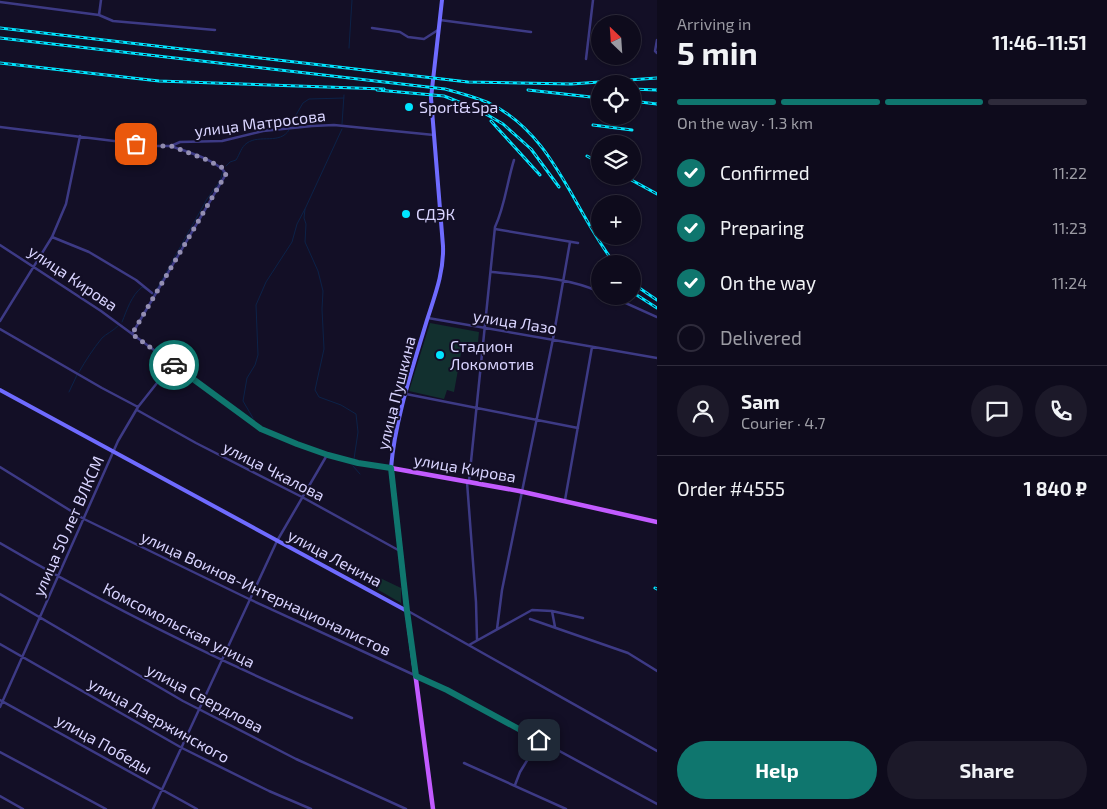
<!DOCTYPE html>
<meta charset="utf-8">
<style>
body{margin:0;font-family:"Exo 2",sans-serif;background:#1c1929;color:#f1f3f6;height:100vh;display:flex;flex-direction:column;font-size:19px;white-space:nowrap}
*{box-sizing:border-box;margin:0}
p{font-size:16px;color:#9b9ba3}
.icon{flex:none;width:28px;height:28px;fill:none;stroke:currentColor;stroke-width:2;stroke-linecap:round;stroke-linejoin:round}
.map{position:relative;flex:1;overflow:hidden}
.side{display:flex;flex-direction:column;background:#0e0b1c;width:450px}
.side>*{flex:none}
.needle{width:32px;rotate:335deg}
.buttons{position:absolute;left:591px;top:15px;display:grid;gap:10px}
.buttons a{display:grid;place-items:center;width:50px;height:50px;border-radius:50%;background:#0e0b1c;box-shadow:0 1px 4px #0004,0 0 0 1px #2e2b3b;font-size:25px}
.pin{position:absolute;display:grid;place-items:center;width:42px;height:42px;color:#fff;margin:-21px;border-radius:10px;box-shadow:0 2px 8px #0006}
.courier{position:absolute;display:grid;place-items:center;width:50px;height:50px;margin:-25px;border:4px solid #0f766e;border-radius:50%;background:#fff;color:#222;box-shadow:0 1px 6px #0007}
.summary em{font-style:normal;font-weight:700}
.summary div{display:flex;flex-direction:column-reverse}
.summary{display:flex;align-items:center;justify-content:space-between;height:85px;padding:0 20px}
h1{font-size:32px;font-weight:700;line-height:38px}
.bar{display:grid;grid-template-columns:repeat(4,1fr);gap:8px 5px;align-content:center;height:60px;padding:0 20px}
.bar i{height:6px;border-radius:4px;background:#2e2b3b}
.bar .selected{background:#0f766e}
.bar p{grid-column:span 4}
.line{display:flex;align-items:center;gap:12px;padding:0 20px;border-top:1px solid #2e2b3b}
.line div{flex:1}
.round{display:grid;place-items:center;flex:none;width:52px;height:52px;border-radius:26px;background:#1c1929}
ol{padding:0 20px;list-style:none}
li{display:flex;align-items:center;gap:15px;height:55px}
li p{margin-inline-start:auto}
li .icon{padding:5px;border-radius:50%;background:#0f766e;color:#fff;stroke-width:4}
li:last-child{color:#9b9ba3}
li i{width:28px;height:28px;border:2px solid #2e2b3b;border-radius:50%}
.button{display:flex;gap:10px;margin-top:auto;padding:10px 20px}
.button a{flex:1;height:58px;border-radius:30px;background:#0f766e;color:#fff;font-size:20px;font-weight:700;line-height:58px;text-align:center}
.button a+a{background:#1c1929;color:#f1f3f6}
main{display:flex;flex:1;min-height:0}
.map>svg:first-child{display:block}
.green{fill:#12302f}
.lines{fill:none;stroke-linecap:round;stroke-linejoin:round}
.stream{stroke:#0c2248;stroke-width:1}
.street{stroke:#3d3a85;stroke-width:2.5}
.secondary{stroke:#6f6bff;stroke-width:4}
.primary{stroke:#c25bff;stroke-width:4.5}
.rail-casing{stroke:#00e5ff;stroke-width:3}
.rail{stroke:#130f26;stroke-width:1;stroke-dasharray:4;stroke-linecap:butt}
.done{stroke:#948fb3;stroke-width:5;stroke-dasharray:0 9}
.route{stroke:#0f766e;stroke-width:6}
.poi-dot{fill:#00e5ff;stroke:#130f26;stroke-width:2}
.labels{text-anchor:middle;stroke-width:4;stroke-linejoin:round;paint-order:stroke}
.poi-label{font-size:16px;fill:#d9d4ff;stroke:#130f26;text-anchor:start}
.street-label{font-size:16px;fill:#d9d4ff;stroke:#130f26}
</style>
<main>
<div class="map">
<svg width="657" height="809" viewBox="0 0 657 809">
<rect width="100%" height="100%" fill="#130f26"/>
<path class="green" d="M430 323 479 332 478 342H463L454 392 447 390 444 399 409 391Z
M380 578 401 588V603L375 588Z"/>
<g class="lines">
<path class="stream" d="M349 48 352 0
M342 124 344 95
M290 125 303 103 309 99 344 98
M342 129 305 209 304 218 306 224 305 242 318 271 323 291 322 309 324 349 315 390 319 397 341 405 356 414 358 432 354 459
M226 166 230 162 236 160C240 154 241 147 247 143 260 134 280 145 289 130
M152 294H154L207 199 220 181 223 171
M122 322C127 310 131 296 142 287L147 290
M79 372C86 360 93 349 102 338 106 334 113 331 118 326
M69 392 77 375
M253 418 243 401 247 378 255 365 258 355 256 305 266 282 292 242 297 224 305 209
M353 466 360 474"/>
<path class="street" d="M0 2 99 15 113 21 215 30
M99 15 101 0
M440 20 531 32
M372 28 400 32 408 37 424 39 438 30
M657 40 655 51 657 53
M586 59 593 0
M0 127 155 146H171L180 142 222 141 263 131 312 126 334 125 434 135
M495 229 578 243
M52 237 89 252 136 280 152 293
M0 245 101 311 261 429 297 444 327 455 358 463 391 468
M492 272C528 276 567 277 600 292
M610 296 657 317
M428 318 657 358
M0 321 52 237 66 204 80 136
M0 329 102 388 138 407
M132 334 226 174C218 160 187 152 171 146
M406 394 578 428
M137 410 196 443 302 497 400 551
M0 467 84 519 249 599 447 690 657 804
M469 481 495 227C505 206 507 182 514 160
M467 482 476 602 477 640
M565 500 592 347
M0 543C113 609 231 667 352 718
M0 594 183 701 296 759 406 809
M408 611 657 751
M552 611 555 627
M530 619 628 653 657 671
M497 629 502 590 553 339 570 242
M0 644 182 748 269 791 311 809
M469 645 532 610 552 611 583 618
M0 700 197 809
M0 707 118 441 138 407 172 364
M0 752 106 809
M464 763 566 809
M515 785 520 772 539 741
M0 796 23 809
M153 809 277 541 327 455"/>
<path class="secondary" d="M0 390 407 611
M391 468C395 419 413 367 427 320 435 295 444 272 443 246L431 98 442 0"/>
<path class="primary" d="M433 809 407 611 391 468 519 491 657 522"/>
<defs>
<path id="rail" d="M0 28 468 82 571 84 657 78
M0 38 445 89C460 93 475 97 489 103 554 134 573 210 615 264
M0 63 159 81 384 89
M632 89 657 90
M377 90 444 96 479 110 503 124 531 149 559 187
M528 90 600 98
M632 101 657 104
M491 121 540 175
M593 125 632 130
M587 156 600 163
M624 176 657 194
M632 283 657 300
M632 292 657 308
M655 588 657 589"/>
</defs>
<use href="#rail" class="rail-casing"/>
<use href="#rail" class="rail"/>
</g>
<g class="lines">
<path class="done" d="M136 144 154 146H171L207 160 223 168 226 174 132 334 174 365"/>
<path class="route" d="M174 365 261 429 297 444 328 455 358 463 391 468 407 611 416 676 447 690 539 740"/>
</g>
<g class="poi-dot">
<circle cx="409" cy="107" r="5"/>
<circle cx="406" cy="214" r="5"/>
<circle cx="440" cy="355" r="5"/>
</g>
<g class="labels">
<g class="poi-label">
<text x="419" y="113">Sport&amp;Spa</text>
<text x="416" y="220">СДЭК</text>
<text x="450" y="352">Стадион<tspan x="450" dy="18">Локомотив</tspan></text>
</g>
<g class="street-label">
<text transform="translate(260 123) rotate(-7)" y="6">улица Матросова</text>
<text transform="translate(73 278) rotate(34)" y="6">улица Кирова</text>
<text transform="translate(515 322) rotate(9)" y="6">улица Лазо</text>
<text transform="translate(396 393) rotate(-76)" y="6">улица Пушкина</text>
<text transform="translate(465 468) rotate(10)" y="6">улица Кирова</text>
<text transform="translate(274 471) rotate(27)" y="6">улица Чкалова</text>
<text transform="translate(68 526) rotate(-66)" y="6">улица 50 лет ВЛКСМ</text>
<text transform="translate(335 558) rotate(28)" y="6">улица Ленина</text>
<text transform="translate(266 593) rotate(25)" y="6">улица Воинов-Интернационалистов</text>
<text transform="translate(179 625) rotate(27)" y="6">Комсомольская улица</text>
<text transform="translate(205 698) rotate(28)" y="6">улица Свердлова</text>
<text transform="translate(159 720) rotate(29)" y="6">улица Дзержинского</text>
<text transform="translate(104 744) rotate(29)" y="6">улица Победы</text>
</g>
</g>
</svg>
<div class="buttons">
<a><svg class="needle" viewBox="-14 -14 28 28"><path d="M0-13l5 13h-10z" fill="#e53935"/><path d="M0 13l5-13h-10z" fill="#9b9ba3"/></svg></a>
<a><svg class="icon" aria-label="locate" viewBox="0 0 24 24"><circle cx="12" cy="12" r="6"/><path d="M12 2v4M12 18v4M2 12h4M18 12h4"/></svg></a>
<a><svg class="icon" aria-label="layers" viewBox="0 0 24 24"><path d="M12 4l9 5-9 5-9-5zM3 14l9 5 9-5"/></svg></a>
<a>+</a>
<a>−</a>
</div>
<div class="pin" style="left:136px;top:144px;background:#ea580c"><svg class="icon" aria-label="bag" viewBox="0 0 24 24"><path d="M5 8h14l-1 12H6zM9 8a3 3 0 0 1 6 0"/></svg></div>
<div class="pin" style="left:539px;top:740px;background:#1f2937"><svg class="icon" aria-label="home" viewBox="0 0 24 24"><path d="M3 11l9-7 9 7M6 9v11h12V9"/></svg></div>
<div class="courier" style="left:174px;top:365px"><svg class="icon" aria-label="car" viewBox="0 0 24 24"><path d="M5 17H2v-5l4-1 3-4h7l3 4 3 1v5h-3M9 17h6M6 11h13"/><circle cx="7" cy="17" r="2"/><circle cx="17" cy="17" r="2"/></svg></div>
</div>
<section class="side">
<div class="summary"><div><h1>5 min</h1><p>Arriving in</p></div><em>11:46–11:51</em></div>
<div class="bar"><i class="selected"></i><i class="selected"></i><i class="selected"></i><i></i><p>On the way · 1.3 km</p></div>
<ol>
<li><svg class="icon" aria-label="check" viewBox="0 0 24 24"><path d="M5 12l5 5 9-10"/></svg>Confirmed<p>11:22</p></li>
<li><svg class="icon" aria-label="check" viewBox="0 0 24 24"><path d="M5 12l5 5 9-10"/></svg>Preparing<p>11:23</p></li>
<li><svg class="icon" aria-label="check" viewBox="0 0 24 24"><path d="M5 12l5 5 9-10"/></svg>On the way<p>11:24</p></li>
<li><i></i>Delivered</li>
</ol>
<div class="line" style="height:90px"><a class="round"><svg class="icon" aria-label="person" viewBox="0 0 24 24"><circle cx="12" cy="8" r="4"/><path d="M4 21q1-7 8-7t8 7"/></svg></a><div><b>Sam</b><p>Courier · 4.7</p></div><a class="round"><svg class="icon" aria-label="chat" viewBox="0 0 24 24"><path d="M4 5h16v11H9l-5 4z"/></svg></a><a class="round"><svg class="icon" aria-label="phone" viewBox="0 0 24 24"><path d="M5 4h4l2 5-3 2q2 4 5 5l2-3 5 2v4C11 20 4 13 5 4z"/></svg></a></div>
<div class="line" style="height:65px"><div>Order #4555</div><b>1 840 ₽</b></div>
<div class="button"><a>Help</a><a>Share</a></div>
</section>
</main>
